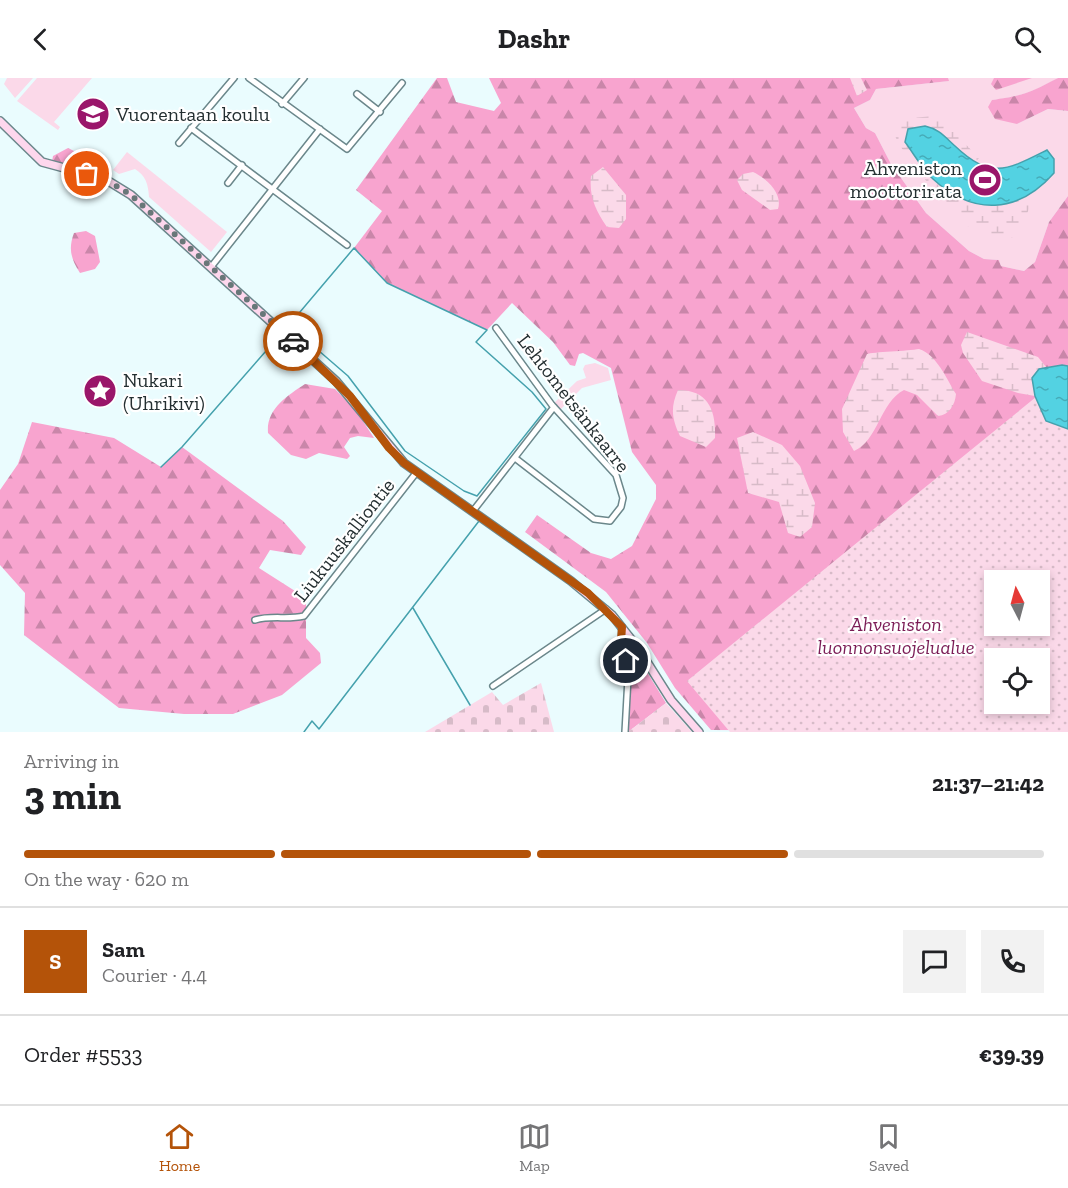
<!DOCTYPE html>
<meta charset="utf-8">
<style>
body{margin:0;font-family:"Zilla Slab",serif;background:#f2f2f2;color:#202124;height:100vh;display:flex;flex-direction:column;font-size:22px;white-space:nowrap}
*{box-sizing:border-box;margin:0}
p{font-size:20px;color:#757577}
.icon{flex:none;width:33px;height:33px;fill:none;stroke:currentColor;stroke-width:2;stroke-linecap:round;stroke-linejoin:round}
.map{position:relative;height:654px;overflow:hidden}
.sheet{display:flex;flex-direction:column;background:#fff;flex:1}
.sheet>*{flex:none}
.needle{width:39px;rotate:354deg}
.fabs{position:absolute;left:984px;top:492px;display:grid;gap:12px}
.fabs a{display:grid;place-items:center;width:66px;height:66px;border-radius:0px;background:#fff;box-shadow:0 3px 9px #0003;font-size:30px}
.pin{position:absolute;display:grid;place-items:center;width:51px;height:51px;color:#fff;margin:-26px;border:3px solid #fff;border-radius:50%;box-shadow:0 2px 6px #0007}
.courier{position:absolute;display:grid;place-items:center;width:60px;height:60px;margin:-30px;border:4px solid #b45309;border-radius:50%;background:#fff;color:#222;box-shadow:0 2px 8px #0007}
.headline em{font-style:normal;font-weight:800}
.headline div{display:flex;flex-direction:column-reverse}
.headline{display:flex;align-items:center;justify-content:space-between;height:102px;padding:0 24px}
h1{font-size:39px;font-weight:800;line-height:45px}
.bar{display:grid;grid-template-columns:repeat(4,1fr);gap:9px 6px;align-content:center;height:72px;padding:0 24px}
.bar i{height:8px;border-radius:4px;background:#e0e0e0}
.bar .selected{background:#b45309}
.bar p{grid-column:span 4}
.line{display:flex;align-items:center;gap:15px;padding:0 24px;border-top:2px solid #e0e0e0}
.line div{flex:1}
.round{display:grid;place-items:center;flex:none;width:63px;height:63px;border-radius:0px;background:#f2f2f2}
header{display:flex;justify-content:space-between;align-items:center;height:78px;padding:0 24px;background:#fff;font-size:27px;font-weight:800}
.tabs{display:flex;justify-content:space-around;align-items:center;height:84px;border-top:2px solid #e0e0e0;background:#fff;font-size:16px;color:#757577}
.tabs a{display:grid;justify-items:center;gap:3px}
.tabs .selected{color:#b45309}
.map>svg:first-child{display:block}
.grass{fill:#fbd9e9}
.forest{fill:url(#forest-firs);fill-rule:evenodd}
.wetland{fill:url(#wetland-marsh)}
.cemetery{fill:url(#cemetery-stones)}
.park{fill:url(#park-dots);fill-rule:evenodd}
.water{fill:url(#water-ripples);stroke:#45a1ad;stroke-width:1.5}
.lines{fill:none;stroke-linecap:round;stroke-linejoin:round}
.stream{stroke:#45a1ad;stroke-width:1.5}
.street-casing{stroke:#6b878b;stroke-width:8}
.secondary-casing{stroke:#6b878b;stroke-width:10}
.street{stroke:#fff;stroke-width:5}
.secondary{stroke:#fed7ed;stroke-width:7}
.done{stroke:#697779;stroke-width:6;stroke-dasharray:0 10.8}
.route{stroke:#b45309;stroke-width:8}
.labels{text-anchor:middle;stroke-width:4.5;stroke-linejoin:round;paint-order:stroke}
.poi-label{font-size:20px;fill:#242f31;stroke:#fff;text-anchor:start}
.street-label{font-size:20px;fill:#242f31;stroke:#fff}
.park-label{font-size:20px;font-style:italic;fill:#7b1c56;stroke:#fff}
</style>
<header><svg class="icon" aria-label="back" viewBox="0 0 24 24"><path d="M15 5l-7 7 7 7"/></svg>Dashr<svg class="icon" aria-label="search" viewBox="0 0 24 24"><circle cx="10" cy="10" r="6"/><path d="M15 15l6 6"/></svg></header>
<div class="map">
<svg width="1068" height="654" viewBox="0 0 1068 654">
<defs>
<pattern id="forest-firs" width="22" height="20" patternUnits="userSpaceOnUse" patternTransform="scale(1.5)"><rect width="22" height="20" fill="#f8a4cf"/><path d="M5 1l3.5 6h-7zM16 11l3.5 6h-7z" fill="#c986a9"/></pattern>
<pattern id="wetland-marsh" width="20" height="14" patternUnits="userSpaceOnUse" patternTransform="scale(1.5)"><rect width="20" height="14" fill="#fbd9e9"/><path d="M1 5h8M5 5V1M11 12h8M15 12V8" fill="none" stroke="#d7bbc8"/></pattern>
<pattern id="cemetery-stones" width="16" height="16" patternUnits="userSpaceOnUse" patternTransform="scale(1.5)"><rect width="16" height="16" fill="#fbd9e9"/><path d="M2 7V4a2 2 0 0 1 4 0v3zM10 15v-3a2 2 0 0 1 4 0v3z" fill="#d7bbc8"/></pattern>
<pattern id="park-dots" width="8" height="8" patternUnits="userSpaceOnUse" patternTransform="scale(1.5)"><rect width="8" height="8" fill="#fbd9e9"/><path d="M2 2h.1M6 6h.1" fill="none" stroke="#d7bbc8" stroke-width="1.8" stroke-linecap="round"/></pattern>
<pattern id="water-ripples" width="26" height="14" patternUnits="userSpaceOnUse" patternTransform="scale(1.5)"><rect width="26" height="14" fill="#53d2e2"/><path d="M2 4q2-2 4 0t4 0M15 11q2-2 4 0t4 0" fill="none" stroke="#45abb8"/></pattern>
</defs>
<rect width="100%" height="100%" fill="#eafcfe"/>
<path class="grass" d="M7 0H33L15 20 4 6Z
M37 0H92L54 44 60 49 58 52 17 23Z
M948 0H1058C1034 13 1021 19 992 22L1017 46 1048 31 1068 33V118L1049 144 1035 184 1024 193 1001 188 999 182 984 181 969 173 926 135 891 86 875 55 866 50 854 30 870 22 876 11 948 3Z
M127 74 227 154 211 174 149 119C148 106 146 98 135 91L119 96 113 92Z
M595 285 608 290 611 302 582 310 559 333 552 327 577 303 586 300 583 291 585 287Z"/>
<path class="forest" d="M437 0H447L456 24 494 33 501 25 489 0H948L949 3 876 11 870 22 854 30 866 50 875 55 891 86 926 135 969 173 984 181 999 182 1001 188 1024 193 1035 184 1049 144 1068 118V288L1062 287 1046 343 1047 472 1068 654 711 652 675 610 647 565 606 514 525 454 537 437 591 475 611 481 632 468 656 421V407L632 374 611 290 583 275 579 276 575 288 570 287 553 264 512 225 487 252 387 205 354 170 382 133 356 112ZM994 502H1040V548H994ZM994 580H1040V626H994Z
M994 0H1032L996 12 991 6Z
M1058 0H1068V33L1048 31 1017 46 995 41 988 29 992 22C1023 18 1031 14 1058 0Z
M68 70 76 74 81 83 106 92 104 96 52 84 53 78Z
M86 153 95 158 100 184 95 191 80 195C71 181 68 171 74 155Z
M92 315a10 10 0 1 1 20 0a10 10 0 1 1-20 0Z
M305 306 335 311 357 334 374 360 358 358 350 360 344 369 350 378 347 381 319 375 306 381 291 377 268 355C266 331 287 318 305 306Z
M32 344 114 360 161 389 182 369 283 443 306 469 301 477 270 472 259 490 306 520V560L320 575 321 585 282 617 233 636H184L119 630 24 557 25 515 0 487V412L18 386Z
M623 555 666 625 628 654 631 602Z"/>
<path class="wetland" d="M850 0H861L867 12 857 18Z
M933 38 942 42 979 80 974 86 936 50 905 64 1041 110 1054 95C1046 106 1035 117 1030 129 1024 140 1024 153 1011 160 975 179 919 92 900 68 893 56 892 51 902 41Z
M603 89 626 117V141L619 150 607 149C595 132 589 118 591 98Z
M753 94C766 100 783 115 778 131L770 132 742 112 737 102 743 96Z
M967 254 1038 279 1046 289 1039 291 1032 300 1035 318 1018 315 982 303 963 275 961 267Z
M919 271C937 277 946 300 956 316 955 327 949 337 938 338L917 317 904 312C880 324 878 363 854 373L843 354 842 331 867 276C872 274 909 273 919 271Z
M678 312C709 312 716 333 715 360L706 369 680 358C672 341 670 330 678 312Z
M753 354 782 367 800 388 815 425 812 449 800 459 788 455 779 424 748 415 737 360Z"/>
<path class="cemetery" d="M541 605 554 654H425L492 614 503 627Z
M666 625 692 654H628Z"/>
<path class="park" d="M1068 293V654H730L687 603ZM994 502H1040V548H994ZM994 580H1040V626H994Z"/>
<path class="water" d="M925 48C939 51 945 59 955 68 991 102 1007 92 1047 72L1054 81V95C1018 136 973 138 933 101 922 91 914 76 905 64L908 51Z
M1062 287 1068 288V351L1046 343 1035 318 1032 300 1039 291Z"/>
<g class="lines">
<path class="stream" d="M354 170 387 205 487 252 476 264 532 314 546 331 477 418 464 413 405 373 348 298 289 247Z
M161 389 182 369 280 257
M413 530 470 627
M304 654 312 643 319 651 479 443"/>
<defs>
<path id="street" d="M249 0 347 71 402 5
M357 16 380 34
M282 26 304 0
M191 50 347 167
M179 65 234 0
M228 105 242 87
M211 189 320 51
M496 250 552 327 616 397 623 420 621 429 610 443 594 441 515 380
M473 433 554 329
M255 542C272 537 287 542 304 538L416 395
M622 549 621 564 628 600 625 654
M493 608 606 531"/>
<path id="secondary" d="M0 43 42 84 105 101 131 117 336 303 404 385 571 503 612 537 638 570 671 622 699 654"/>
</defs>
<use href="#street" class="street-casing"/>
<use href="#secondary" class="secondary-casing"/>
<use href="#street" class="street"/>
<use href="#secondary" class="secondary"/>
</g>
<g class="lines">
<path class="done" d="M87 96 105 101 131 117 293 263"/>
<path class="route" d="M293 263 350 318 389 370 404 385 588 515 622 549 621 564 626 583"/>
</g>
<defs>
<symbol id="school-disc" viewBox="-11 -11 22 22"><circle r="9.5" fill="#9a166a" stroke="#fff"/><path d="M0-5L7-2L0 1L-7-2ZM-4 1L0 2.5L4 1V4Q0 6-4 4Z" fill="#fff"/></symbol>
<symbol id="stadium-disc" viewBox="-11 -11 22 22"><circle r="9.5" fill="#9a166a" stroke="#fff"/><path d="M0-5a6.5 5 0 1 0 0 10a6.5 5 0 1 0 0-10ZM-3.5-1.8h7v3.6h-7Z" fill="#fff"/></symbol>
<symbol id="sight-disc" viewBox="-11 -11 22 22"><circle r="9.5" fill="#9a166a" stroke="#fff"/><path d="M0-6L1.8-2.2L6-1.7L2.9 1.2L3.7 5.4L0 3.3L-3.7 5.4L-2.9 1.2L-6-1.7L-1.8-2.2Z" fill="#fff"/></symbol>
</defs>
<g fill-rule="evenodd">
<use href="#school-disc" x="74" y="17" width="38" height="38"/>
<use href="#stadium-disc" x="966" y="83" width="38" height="38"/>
<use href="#sight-disc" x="81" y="294" width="38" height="38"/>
</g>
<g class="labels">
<g class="poi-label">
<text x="116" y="43">Vuorentaan koulu</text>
<text x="962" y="97" text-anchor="end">Ahveniston<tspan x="962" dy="23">moottorirata</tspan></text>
<text x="123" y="309">Nukari<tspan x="123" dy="23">(Uhrikivi)</tspan></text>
</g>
<g class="street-label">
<text transform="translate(574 325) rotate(52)" y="7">Lehtometsänkaarre</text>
<text transform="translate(344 462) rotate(-52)" y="7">Liukuuskalliontie</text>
</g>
<g class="park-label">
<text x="896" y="553">Ahveniston<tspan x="896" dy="23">luonnonsuojelualue</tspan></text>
</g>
</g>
</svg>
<div class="fabs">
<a><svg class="needle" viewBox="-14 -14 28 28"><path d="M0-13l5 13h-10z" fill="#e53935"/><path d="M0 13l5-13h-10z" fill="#757577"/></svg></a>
<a><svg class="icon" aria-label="locate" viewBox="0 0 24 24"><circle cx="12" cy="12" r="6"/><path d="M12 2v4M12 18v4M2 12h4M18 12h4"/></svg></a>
</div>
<div class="pin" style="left:87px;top:96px;background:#ea580c"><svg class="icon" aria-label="bag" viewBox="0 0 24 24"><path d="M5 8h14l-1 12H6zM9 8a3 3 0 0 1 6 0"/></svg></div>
<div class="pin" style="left:626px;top:583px;background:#1f2937"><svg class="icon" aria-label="home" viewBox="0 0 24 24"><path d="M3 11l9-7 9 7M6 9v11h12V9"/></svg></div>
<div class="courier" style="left:293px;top:263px"><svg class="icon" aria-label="car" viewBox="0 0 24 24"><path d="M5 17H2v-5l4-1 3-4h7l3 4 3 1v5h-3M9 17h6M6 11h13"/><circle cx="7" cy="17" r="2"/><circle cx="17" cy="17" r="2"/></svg></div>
</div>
<section class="sheet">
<div class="headline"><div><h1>3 min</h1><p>Arriving in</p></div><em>21:37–21:42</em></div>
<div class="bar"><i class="selected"></i><i class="selected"></i><i class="selected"></i><i></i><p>On the way · 620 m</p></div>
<div class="line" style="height:108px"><b class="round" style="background:#b45309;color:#fff">S</b><div><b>Sam</b><p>Courier · 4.4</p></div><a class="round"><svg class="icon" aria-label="chat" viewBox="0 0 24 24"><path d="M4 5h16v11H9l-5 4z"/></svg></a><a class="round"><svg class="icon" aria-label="phone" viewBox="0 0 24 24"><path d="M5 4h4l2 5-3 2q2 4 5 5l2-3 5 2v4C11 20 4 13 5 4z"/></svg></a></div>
<div class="line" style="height:78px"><div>Order #5533</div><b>€39.39</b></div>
</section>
<nav class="tabs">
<a class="selected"><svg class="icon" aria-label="home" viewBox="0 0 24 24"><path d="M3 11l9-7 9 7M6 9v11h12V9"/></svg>Home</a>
<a><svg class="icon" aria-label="map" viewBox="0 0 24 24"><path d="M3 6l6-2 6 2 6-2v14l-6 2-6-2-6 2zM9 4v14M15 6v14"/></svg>Map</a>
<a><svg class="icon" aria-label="saved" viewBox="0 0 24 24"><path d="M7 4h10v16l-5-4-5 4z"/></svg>Saved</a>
</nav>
